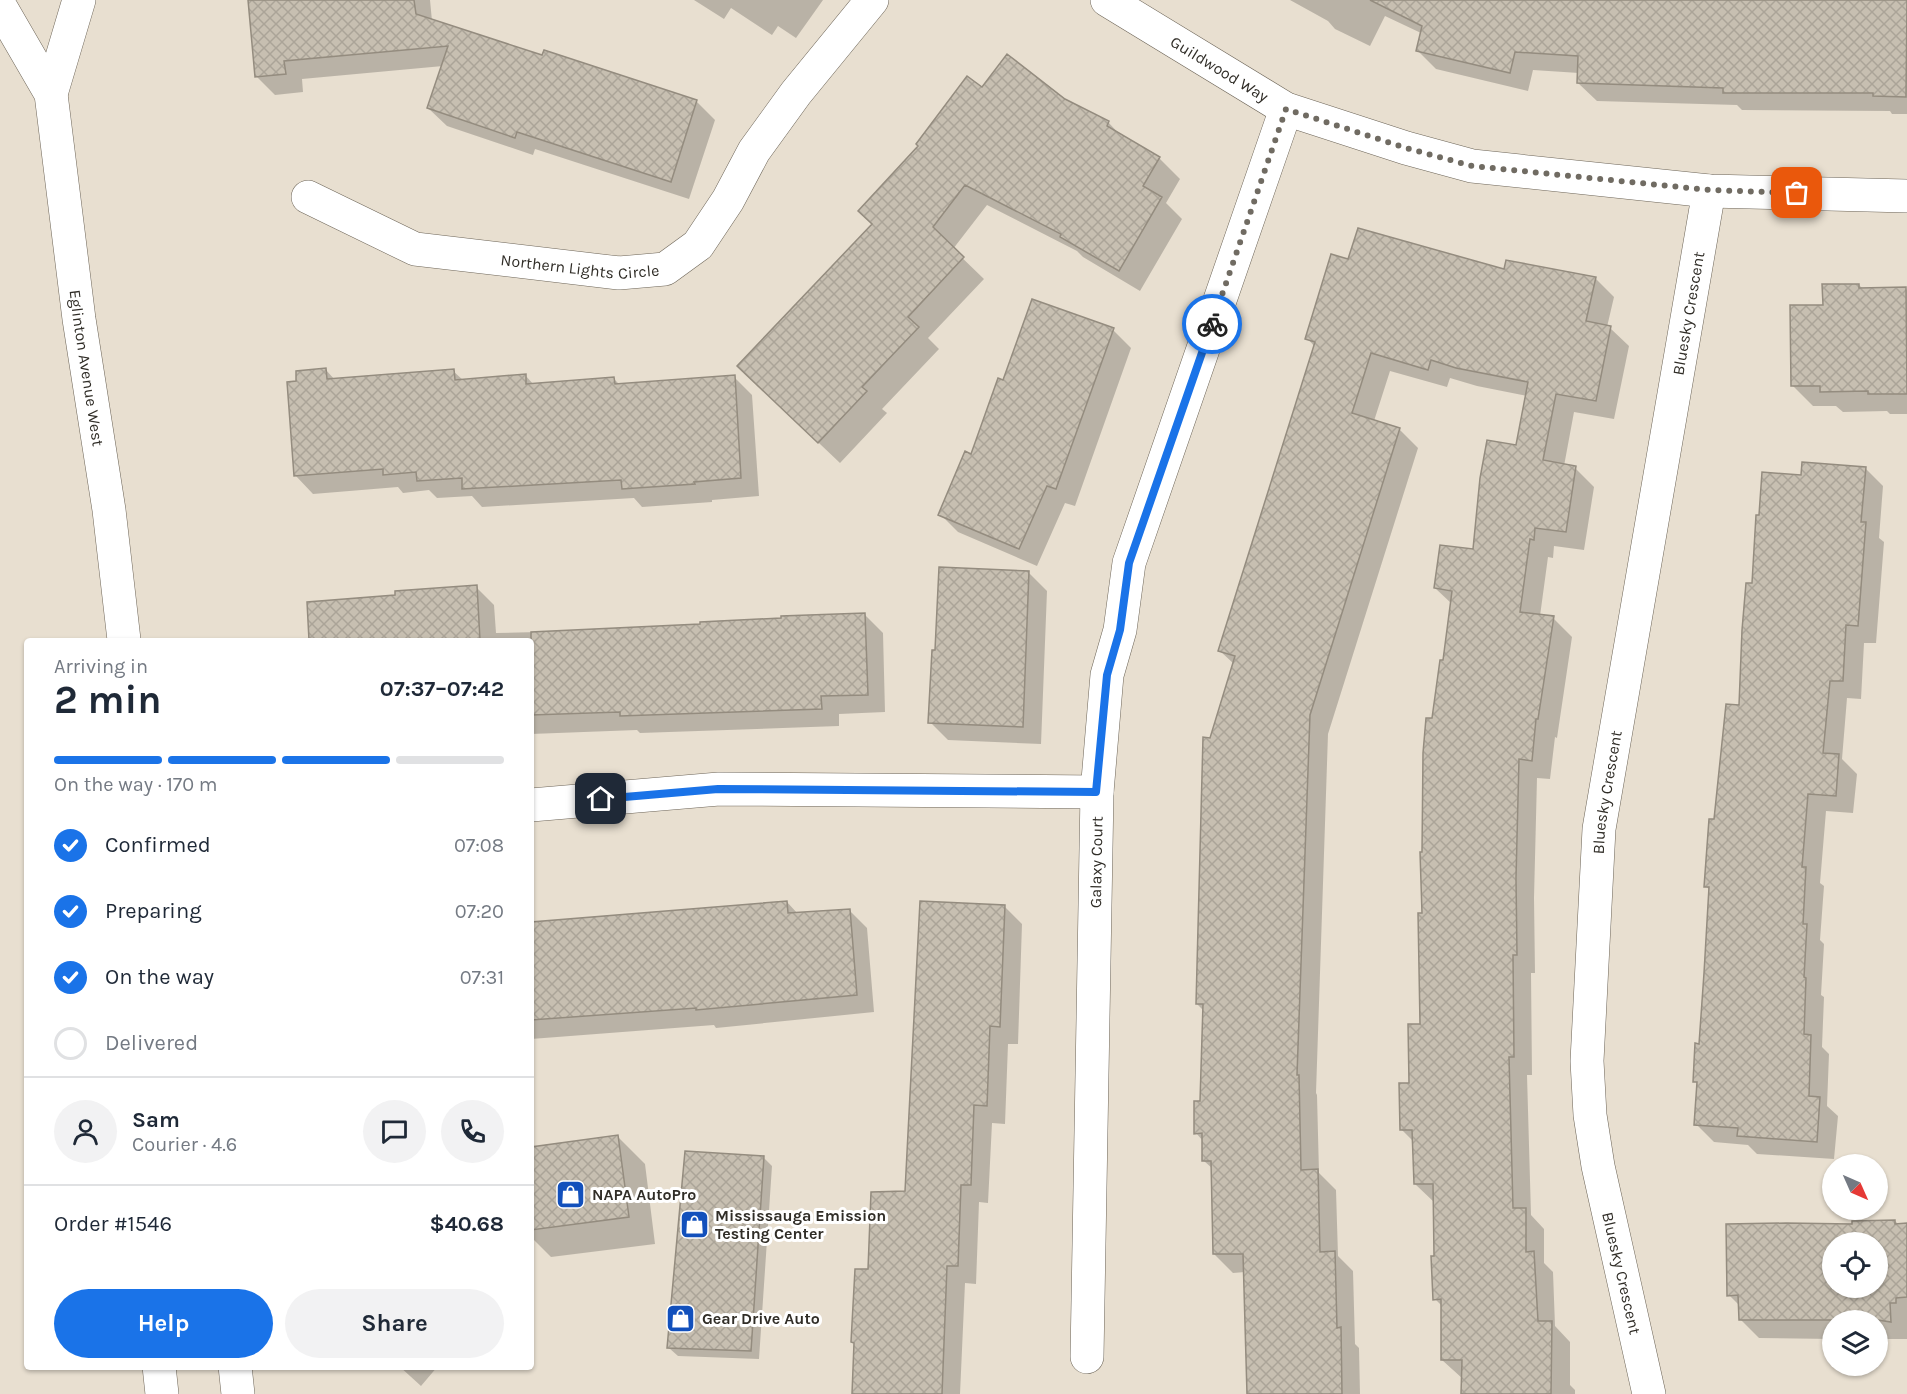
<!DOCTYPE html>
<meta charset="utf-8">
<style>
body{margin:0;font-family:Karla,sans-serif;background:#f2f2f3;color:#1f2937;height:100vh;display:flex;flex-direction:column;font-size:22px;white-space:nowrap}
*{box-sizing:border-box;margin:0}
p{font-size:20px;color:#747a83}
.icon{flex:none;width:33px;height:33px;fill:none;stroke:currentColor;stroke-width:2;stroke-linecap:round;stroke-linejoin:round}
.map{position:relative;flex:1;overflow:hidden}
.details{position:absolute;left:24px;top:638px;width:510px;height:732px;display:flex;flex-direction:column;background:#fff;border-radius:6px;box-shadow:0 2px 4px #0004}
.details>*{flex:none}
.needle{width:39px;rotate:135deg}
.buttons{position:absolute;left:1822px;top:1154px;display:grid;gap:12px}
.buttons a{display:grid;place-items:center;width:66px;height:66px;border-radius:50%;background:#fff;box-shadow:0 2px 4px #0004;font-size:30px}
.pin{position:absolute;display:grid;place-items:center;width:51px;height:51px;color:#fff;margin:-26px;border-radius:12px;box-shadow:0 3px 9px #0006}
.courier{position:absolute;display:grid;place-items:center;width:60px;height:60px;margin:-30px;border:4px solid #1a73e8;border-radius:50%;background:#fff;color:#222;box-shadow:0 2px 8px #0007}
.overview em{font-style:normal;font-weight:700}
.overview div{display:flex;flex-direction:column-reverse}
.overview{display:flex;align-items:center;justify-content:space-between;height:102px;padding:0 30px}
h1{font-size:39px;font-weight:700;line-height:45px}
.bar{display:grid;grid-template-columns:repeat(4,1fr);gap:9px 6px;align-content:center;height:72px;padding:0 30px}
.bar i{height:8px;border-radius:4px;background:#e0e1e3}
.bar .active{background:#1a73e8}
.bar p{grid-column:span 4}
.line{display:flex;align-items:center;gap:15px;padding:0 30px;border-top:2px solid #e0e1e3}
.line div{flex:1}
.round{display:grid;place-items:center;flex:none;width:63px;height:63px;border-radius:32px;background:#f2f2f3}
ol{padding:0 30px;list-style:none}
li{display:flex;align-items:center;gap:18px;height:66px}
li p{margin-inline-start:auto}
li .icon{padding:6px;border-radius:50%;background:#1a73e8;color:#fff;stroke-width:4}
li:last-child{color:#747a83}
li i{width:33px;height:33px;border:3px solid #e0e1e3;border-radius:50%}
.cta{display:flex;gap:12px;margin-top:auto;padding:12px 30px}
.cta a{flex:1;height:69px;border-radius:36px;background:#1a73e8;color:#fff;font-size:24px;font-weight:700;line-height:69px;text-align:center}
.cta a+a{background:#f2f2f3;color:#1f2937}
.map>svg:first-child{display:block}
.shadow{fill:#0003;fill-rule:evenodd}
.building{fill:url(#building-cross-hatch);stroke:#948c7f;stroke-width:1.5;fill-rule:evenodd}
.lines{fill:none;stroke-linecap:round;stroke-linejoin:round}
.minor-casing{stroke:#6d6558;stroke-width:34}
.major-casing{stroke:#6d6558;stroke-width:34}
.minor{stroke:#fff;stroke-width:33}
.major{stroke:#fff;stroke-width:33}
.done{stroke:#706b62;stroke-width:6;stroke-dasharray:0 10.8}
.route{stroke:#1a73e8;stroke-width:8}
.labels{text-anchor:middle;stroke-width:6;stroke-linejoin:round;paint-order:stroke}
.street-label{font-size:16px;fill:#302d27;stroke:#fff}
.poi-label{font-size:16px;font-weight:bold;fill:#302d27;stroke:#fff;text-anchor:start}
</style>
<div class="map">
<svg width="1907" height="1394" viewBox="0 0 1907 1394">
<defs>
<pattern id="building-cross-hatch" width="8" height="8" patternUnits="userSpaceOnUse" patternTransform="scale(1.5)"><rect width="8" height="8" fill="#c7bfb1"/><path d="M0 0l8 8M0 8l8-8" fill="none" stroke="#aba498"/></pattern>
</defs>
<rect width="100%" height="100%" fill="#e8dfd0"/>
<path class="shadow" d="M249 0H430L432 21 543 57 696 101 715 120 689 199 535 149 533 155 447 126 428 108 443 66 302 79 303 92 275 95 256 76Z
M694 0H823L796 38 778 26 772 35 731 8 724 19Z
M1290 0H1907V114H1892L1890 111 1742 110 1737 105 1597 101 1578 83 1579 73 1533 70 1528 91 1436 69 1417 50 1421 33 1385 16 1370 46 1335 29 1328 21Z
M982 89 1064 100 1108 122 1122 137 1159 158 1180 179 1166 203 1182 219 1140 291 1083 257 1077 251 987 205 953 249 984 279 928 338 939 349 882 409 887 413 840 463 760 387 873 224Z
M1349 261 1505 270 1595 278 1614 297 1607 327 1610 328 1629 346 1614 419 1574 412 1564 466 1575 468 1594 487 1584 550 1554 546 1553 558 1548 557 1540 616 1553 618 1572 637 1557 738 1555 737 1550 779 1537 778 1534 898 1535 973H1531L1532 1075H1527L1531 1215 1544 1229V1263L1553 1272 1555 1326 1570 1342V1385L1575 1390V1394H1463V1379L1442 1360 1443 1307 1435 1299V1203L1415 1184 1414 1142 1401 1129 1422 1025 1423 854 1433 720 1444 662 1452 604 1435 588 1474 551 1517 447 1527 396 1477 386 1450 378 1447 387 1390 371 1374 421 1399 429 1418 448 1328 734 1316 1093 1317 1095 1319 1173 1336 1190 1338 1256 1353 1271 1355 1344 1359 1348 1360 1394H1249L1245 1272 1233 1273 1214 1254 1213 1169 1204 1161 1203 1141 1196 1133 1201 1102 1204 1011 1197 1004 1211 739 1234 664 1220 651 1315 347 1307 338Z
M1859 285 1863 289 1905 288 1907 290V414H1890L1887 411 1843 412 1836 406H1813L1793 386 1824 306Z
M1113 330 1131 348 1075 506 1065 503 1037 566 958 532 940 514 972 456 1004 382Z
M326 370 335 380 453 371 463 380 525 375 534 385 614 379 620 385 734 377 752 395 759 496 712 500V502L642 507 634 498 482 507 472 496 437 498 429 490 403 493 398 487 313 494 295 475 298 382Z
M1865 468 1883 486 1879 538 1884 542 1876 643H1864L1861 699 1847 698 1842 759 1857 774 1853 813 1826 811 1820 883 1824 886 1820 940 1824 944 1821 995 1824 997 1822 1047 1829 1054 1827 1106 1838 1116 1834 1159 1757 1154 1748 1145 1714 1142 1696 1124 1699 1085 1695 1081 1701 1045 1710 891 1706 886 1716 821 1741 707 1761 516 1802 477Z
M1029 573 1047 591 1041 744 948 740 930 722Z
M476 587 494 605 496 633 618 630 865 615 883 633 885 712 839 714V726L640 733 637 730 531 734V640H311L309 603 397 596Z
M787 902 798 914 849 910 867 928 874 1012 716 1028 714 1025 531 1039V924Z
M1004 906 1022 924 1018 1044H1008L1005 1124 992 1123 988 1203 979 1202 976 1284 965 1283 960 1394H854L869 1271 907 1193Z
M618 1137 645 1164 655 1244 551 1257 531 1237V1148Z
M763 1157 772 1166 759 1359 678 1356 669 1348Z
M1895 1221 1899 1225H1907V1339H1878V1320H1833V1339L1759 1338 1740 1319V1306L1729 1295 1854 1226ZM1833 1242H1878V1287H1833Z
M399 1366H438L421 1386Z"/>
<path class="building" d="M248 0H414L416 14 542 55 544 50 697 100 671 182 517 132 515 138 427 108 448 46 284 61 286 74 255 77Z
M1370 0H1907L1906 97 1873 96V93H1723V88L1577 83 1578 56 1515 52 1510 73 1416 51 1422 26Z
M1007 54 1065 99 1109 121 1107 126 1160 157 1143 186 1162 197 1119 271 1060 237 1061 234 965 185 933 227 964 257 908 317 919 327 862 387 867 391 818 443 737 366 872 224 858 211 918 146 916 144 967 76 982 87Z
M1358 228 1504 269 1506 260 1596 277 1586 321 1611 326 1596 401 1556 394 1543 460 1576 466 1566 532 1535 528 1534 540 1530 539 1520 612 1554 616 1538 719H1536L1532 761 1519 759 1516 878 1517 955H1513L1514 1057H1509L1513 1208H1526V1252L1534 1251 1538 1321H1552L1551 1394H1461L1462 1360H1441V1299L1433 1300 1431 1256H1434L1433 1184H1414L1412 1130H1400L1399 1083H1409L1408 1024H1420L1418 913H1422L1420 852H1422L1423 753 1426 718H1432L1440 660H1443L1452 591 1434 588 1440 545 1473 549 1480 478 1487 440 1516 445 1528 382 1456 368 1431 360 1428 370 1371 353 1352 413 1400 428 1310 715 1297 1075H1299L1301 1170 1318 1169 1320 1252 1335 1251 1337 1328 1341 1327 1342 1394H1247L1243 1254H1213L1211 1161H1202V1133L1194 1134V1101H1200L1203 1004H1196L1203 737 1210 738 1235 656 1218 651 1315 342 1305 339 1331 254 1348 259Z
M1822 284H1859V288L1906 287 1907 394H1868V391L1820 392V386H1791L1790 305H1823Z
M1032 299 1114 328 1056 489 1047 486 1019 549 938 515 965 451 971 454 998 378 1003 380Z
M326 368 327 379 454 369 455 380 526 374V384L614 377 615 384 735 375 741 478 694 482 695 484 622 489 621 480 462 489V478L417 481 416 472 383 475V469L294 476 287 382 296 381V371Z
M1802 462 1866 467 1861 522H1866L1858 626 1846 625 1843 681H1830L1823 753 1839 754 1836 796 1808 794 1802 867H1806L1803 924H1807L1804 977 1806 978 1804 1034 1811 1035 1809 1096 1820 1097 1817 1142 1737 1136 1738 1128 1694 1125 1697 1082H1693L1695 1043 1699 1044 1704 973 1709 887H1704L1709 819H1714L1726 704 1739 705 1742 630 1746 583H1752L1756 515H1759L1762 472 1801 475Z
M939 567 1029 571 1023 727 928 723 932 650H935Z
M477 585 480 640H309L307 602 395 595V591Z
M865 613 868 695 821 696 822 709 620 716V712L531 715V632L700 624V622L781 618V616Z
M787 901 788 913 850 909 857 995 696 1010V1008L531 1020V922Z
M920 901 1005 905 1000 1027 990 1026 987 1106 974 1105 971 1185H961L958 1266H947L942 1394H852L854 1343 851 1342 855 1269H868L871 1192 905 1191Z
M618 1135 629 1217 531 1230V1147Z
M685 1151 764 1156 751 1351 667 1348Z
M1895 1220V1224L1907 1223V1297L1896 1298V1303H1890L1891 1322 1878 1320H1739L1738 1295 1727 1296 1726 1224 1786 1223 1852 1224V1221ZM1833 1242H1878V1287H1833Z"/>
<g class="lines">
<defs>
<g id="minor">
<path id="s1" d="M1107 0 1286 109 1406 148 1472 166 1709 191 1907 196"/>
<path id="s2" d="M308 197 415 249 619 273 665 269 698 245 728 200 754 151 796 93 872 0"/>
<path d="M531 805 719 789 1097 792"/>
<path id="s3" d="M1087 1357 1097 792 1107 675 1120 630 1129 563 1286 109"/>
<path id="s4" d="M1649 1394 1598 1166 1590 1115 1587 1061 1599 829 1709 191"/>
</g>
<g id="major">
<path id="s5" d="M0 6 51 94 79 319 109 510 124 640"/>
<path d="M51 94 79 0"/>
<path d="M159 1366 162 1394"/>
<path d="M235 1366 238 1394"/>
</g>
</defs>
<use href="#minor" class="minor-casing"/>
<use href="#major" class="major-casing"/>
<use href="#minor" class="minor"/>
<use href="#major" class="major"/>
</g>
<g class="lines">
<path class="done" d="M1212 324 1286 109 1406 148 1472 166 1709 190 1797 193"/>
<path class="route" d="M601 799 718 789 1096 792 1107 675 1120 630 1129 563 1212 324"/>
</g>
<defs>
<symbol id="shop-square" viewBox="-11 -11 22 22"><rect x="-9" y="-9" width="18" height="18" rx="4" fill="#1250bc" stroke="#fff"/><path d="M-5-2.5h2.3a2.7 3.5 0 0 1 5.4 0H5L5.5 6h-11ZM-1.5-2.5h3a1.5 2.3 0 0 0-3 0Z" fill="#fff"/></symbol>
</defs>
<g fill-rule="evenodd">
<use href="#shop-square" x="554" y="1178" width="33" height="33"/>
<use href="#shop-square" x="678" y="1208" width="33" height="33"/>
<use href="#shop-square" x="664" y="1302" width="33" height="33"/>
</g>
<g class="labels">
<g class="street-label">
<text dy="6" stroke="none"><textPath href="#s1" startOffset="132">Guildwood Way</textPath></text>
<text dy="6" stroke="none"><textPath href="#s2" startOffset="285">Northern Lights Circle</textPath></text>
<text dy="6" stroke="none"><textPath href="#s4" startOffset="1095">Bluesky Crescent</textPath></text>
<text dy="6" stroke="none"><textPath href="#s5" startOffset="378">Eglinton Avenue West</textPath></text>
<text dy="6" stroke="none"><textPath href="#s4" startOffset="609">Bluesky Crescent</textPath></text>
<text dy="6" stroke="none"><textPath href="#s3" startOffset="495">Galaxy Court</textPath></text>
<text transform="translate(1622 1273) rotate(77)" y="6">Bluesky Crescent</text>
</g>
<g class="poi-label">
<text x="592" y="1200">NAPA AutoPro</text>
<text x="715" y="1221">Mississauga Emission<tspan x="715" dy="18">Testing Center</tspan></text>
<text x="702" y="1324">Gear Drive Auto</text>
</g>
</g>
</svg>
<div class="buttons">
<a><svg class="needle" viewBox="-14 -14 28 28"><path d="M0-13l5 13h-10z" fill="#e53935"/><path d="M0 13l5-13h-10z" fill="#747a83"/></svg></a>
<a><svg class="icon" aria-label="locate" viewBox="0 0 24 24"><circle cx="12" cy="12" r="6"/><path d="M12 2v4M12 18v4M2 12h4M18 12h4"/></svg></a>
<a><svg class="icon" aria-label="layers" viewBox="0 0 24 24"><path d="M12 4l9 5-9 5-9-5zM3 14l9 5 9-5"/></svg></a>
</div>
<div class="pin" style="left:1797px;top:193px;background:#ea580c"><svg class="icon" aria-label="bag" viewBox="0 0 24 24"><path d="M5 8h14l-1 12H6zM9 8a3 3 0 0 1 6 0"/></svg></div>
<div class="pin" style="left:601px;top:799px;background:#1f2937"><svg class="icon" aria-label="home" viewBox="0 0 24 24"><path d="M3 11l9-7 9 7M6 9v11h12V9"/></svg></div>
<div class="courier" style="left:1212px;top:324px"><svg class="icon" aria-label="bike" viewBox="0 0 24 24"><circle cx="6" cy="16" r="4"/><circle cx="18" cy="16" r="4"/><path d="M6 16l4-8h5l3 8M10 8l3 8H6M13 5h3"/></svg></div>
<section class="details">
<div class="overview"><div><h1>2 min</h1><p>Arriving in</p></div><em>07:37–07:42</em></div>
<div class="bar"><i class="active"></i><i class="active"></i><i class="active"></i><i></i><p>On the way · 170 m</p></div>
<ol>
<li><svg class="icon" aria-label="check" viewBox="0 0 24 24"><path d="M5 12l5 5 9-10"/></svg>Confirmed<p>07:08</p></li>
<li><svg class="icon" aria-label="check" viewBox="0 0 24 24"><path d="M5 12l5 5 9-10"/></svg>Preparing<p>07:20</p></li>
<li><svg class="icon" aria-label="check" viewBox="0 0 24 24"><path d="M5 12l5 5 9-10"/></svg>On the way<p>07:31</p></li>
<li><i></i>Delivered</li>
</ol>
<div class="line" style="height:108px"><a class="round"><svg class="icon" aria-label="person" viewBox="0 0 24 24"><circle cx="12" cy="8" r="4"/><path d="M4 21q1-7 8-7t8 7"/></svg></a><div><b>Sam</b><p>Courier · 4.6</p></div><a class="round"><svg class="icon" aria-label="chat" viewBox="0 0 24 24"><path d="M4 5h16v11H9l-5 4z"/></svg></a><a class="round"><svg class="icon" aria-label="phone" viewBox="0 0 24 24"><path d="M5 4h4l2 5-3 2q2 4 5 5l2-3 5 2v4C11 20 4 13 5 4z"/></svg></a></div>
<div class="line" style="height:78px"><div>Order #1546</div><b>$40.68</b></div>
<div class="cta"><a>Help</a><a>Share</a></div>
</section>
</div>
